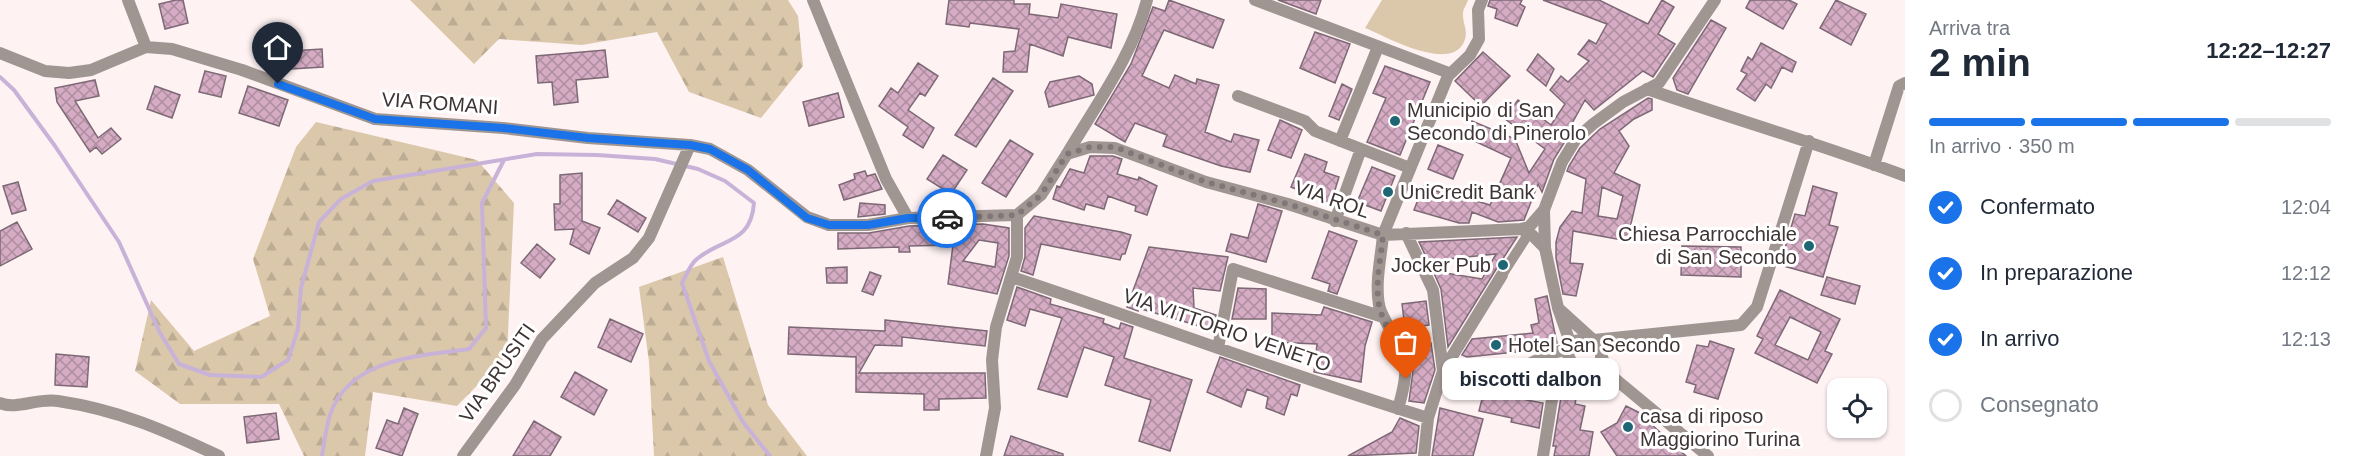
<!DOCTYPE html>
<html lang="it">
<meta charset="utf-8">
<style>
body{margin:0;font-family:Arial,sans-serif;background:#f2f2f3;color:#1f2937;height:100vh;display:flex;flex-direction:column;font-size:22px;white-space:nowrap}
*{box-sizing:border-box;margin:0}
p{font-size:20px;color:#747a83}
.icon{flex:none;width:33px;height:33px;fill:none;stroke:currentColor;stroke-width:2;stroke-linecap:round;stroke-linejoin:round}
.map{position:relative;flex:1;overflow:hidden}
.panel{display:flex;flex-direction:column;background:#fff;width:450px}
.panel>*{flex:none}
.buttons{position:absolute;left:1827px;top:378px;display:grid;gap:12px}
.buttons a{display:grid;place-items:center;width:60px;height:60px;border-radius:12px;background:#fff;box-shadow:0 2px 4px #0004;font-size:30px}
.pin{position:absolute;display:grid;place-items:center;width:51px;height:51px;color:#fff;margin:-62px -26px;border-radius:50% 50% 50% 0;rotate:-45deg;box-shadow:0 0 6px #0007}
.pin .icon{rotate:45deg}
.courier{position:absolute;display:grid;place-items:center;width:60px;height:60px;margin:-30px;border:4px solid #1a73e8;border-radius:50%;background:#fff;color:#222;box-shadow:0 2px 8px #0007}
.bubble{position:absolute;height:42px;border-radius:12px;background:#fff;box-shadow:0 2px 4px #0004;font-size:20px;font-weight:700;line-height:42px;text-align:center}
.headline em{font-style:normal;font-weight:700}
.headline div{display:flex;flex-direction:column-reverse}
.headline{display:flex;align-items:center;justify-content:space-between;height:102px;padding:0 24px}
h1{font-size:39px;font-weight:700;line-height:45px}
.bar{display:grid;grid-template-columns:repeat(4,1fr);gap:9px 6px;align-content:center;height:72px;padding:0 24px}
.bar i{height:8px;border-radius:4px;background:#e0e1e3}
.bar .selected{background:#1a73e8}
.bar p{grid-column:span 4}
ol{padding:0 24px;list-style:none}
li{display:flex;align-items:center;gap:18px;height:66px}
li p{margin-inline-start:auto}
li .icon{padding:6px;border-radius:50%;background:#1a73e8;color:#fff;stroke-width:4}
li:last-child{color:#747a83}
li i{width:33px;height:33px;border:3px solid #e0e1e3;border-radius:50%}
main{display:flex;flex:1;min-height:0}
.map>svg:first-child{display:block}
.forest{fill:url(#forest-firs)}
.park{fill:#dbc8ab}
.lines{fill:none;stroke-linecap:round;stroke-linejoin:round}
.stream{stroke:#c8b2d8;stroke-width:4}
.building{fill:url(#building-cross-hatch);stroke:#7d6975;stroke-width:1.5;fill-rule:evenodd}
.pedestrian{stroke:#a09691;stroke-width:10}
.minor{stroke:#a09691;stroke-width:12}
.tertiary{stroke:#a09691;stroke-width:12}
.done{stroke:#827678;stroke-width:6;stroke-dasharray:0 10.8}
.route{stroke:#1a73e8;stroke-width:8}
.poi-dot{fill:#1f6675;stroke:#fff;stroke-width:2}
.labels{text-anchor:middle;stroke-width:6;stroke-linejoin:round;paint-order:stroke}
.street-label{font-size:20px;fill:#3f3435;stroke:#fff}
.poi-label{font-size:20px;fill:#3f3435;stroke:#fff;text-anchor:start}
</style>
<main>
<div class="map">
<svg width="1905" height="456" viewBox="0 0 1905 456">
<defs>
<pattern id="forest-firs" width="22" height="20" patternUnits="userSpaceOnUse" patternTransform="scale(1.5)"><rect width="22" height="20" fill="#dbc8ab"/><path d="M5 1l3.5 6h-7zM16 11l3.5 6h-7z" fill="#bdac94"/></pattern>
<pattern id="building-cross-hatch" width="8" height="8" patternUnits="userSpaceOnUse" patternTransform="scale(1.5)"><rect width="8" height="8" fill="#d5acc4"/><path d="M0 0l8 8M0 8l8-8" fill="none" stroke="#ae8da0"/></pattern>
</defs>
<rect width="100%" height="100%" fill="#fef2f3"/>
<path class="forest" d="M410 0H788L798 16 803 66 761 118 689 92 657 32 582 45 499 39 474 64Z
M316 122 477 160 514 203 507 355 457 406 373 392 365 456H304L279 404H180L135 371 151 300 194 351 270 316 253 259 296 147Z
M723 257 768 405 807 456H654L649 362 639 287Z"/>
<path class="park" d="M1382 0H1468C1467 4 1463 9 1463 13 1462 23 1470 32 1463 44 1447 71 1387 37 1365 28Z"/>
<g class="lines">
<path class="stream" d="M0 77 14 90 55 146 119 242 160 333 179 364 210 375 261 377 288 360 298 329 301 288 319 222 341 199 373 181 537 154 597 155 655 159 698 169 725 181 754 203C751 244 722 238 697 259 690 264 686 276 682 283L709 361 743 422 770 456
M322 456C324 443 326 428 330 415 349 358 419 356 469 349L486 328 482 203 504 160"/>
</g>
<path class="building" d="M176 0H183L188 23 165 29 159 4Z
M949 0H1014V4H1030L1029 14 1058 18 1061 4 1117 14 1111 48 1068 37 1063 56 1030 44 1027 72H1003L1004 52 1015 51 1019 29 970 23 969 27 946 24Z
M1169 0 1224 20 1213 48 1164 30 1142 76 1169 88 1175 75 1196 84 1197 79 1219 85 1205 132 1231 142 1234 134 1259 140 1250 172 1221 166 1163 146 1167 135 1135 123 1125 142 1095 124 1131 64 1153 7 1165 11Z
M1278 0H1321L1316 14Z
M1490 0H1522L1520 4 1525 7 1517 26 1495 18 1497 9 1488 6Z
M1543 0H1599L1648 24 1662 0 1674 7 1658 34 1675 44 1653 77 1643 71 1594 110 1585 100 1565 136 1567 138 1554 159 1542 192 1538 184 1524 220 1498 222 1472 212 1469 223H1459L1414 210 1423 186 1442 193 1445 186 1462 189 1460 196 1490 205 1511 158 1466 137 1472 121 1515 139 1529 173 1545 149 1504 118 1518 100 1551 125 1565 104 1550 90 1561 76 1568 82 1589 61 1578 54 1589 40 1596 44 1607 24Z
M1750 0H1789L1797 4 1783 29 1746 8Z
M1836 0 1866 14 1851 45 1820 28Z
M1711 20 1726 28 1688 94 1677 90 1673 78Z
M1315 32 1350 44 1335 83 1300 68Z
M1761 43 1796 62 1792 72 1782 67 1771 88 1766 84 1755 101 1737 89 1747 74 1741 71 1748 57 1752 60Z
M322 49 323 67 275 70 274 52Z
M605 50 608 77 576 80 578 102 554 105 552 82 538 83 536 56Z
M1483 52 1510 76 1481 106 1455 81Z
M1538 54 1554 69 1546 86 1527 70Z
M918 63 938 76 925 96 920 93 908 110 934 128 923 148 903 135 908 127 879 106 891 88 898 93Z
M1385 66 1430 82 1400 155 1367 142 1386 98 1373 93Z
M205 71 226 76 221 97 199 92Z
M1079 76 1092 84 1094 95 1049 107 1045 92 1050 82Z
M993 78 1013 91 976 147 955 135Z
M95 80 99 96 75 101 98 138 111 128 121 139 102 154 96 147 90 152 57 102 55 88Z
M1342 84 1352 89 1339 120 1329 116Z
M155 86 180 95 172 118 147 109Z
M248 86 288 100 279 126 239 113Z
M838 93 844 117 809 126 803 102Z
M1648 98 1652 99V110L1634 119 1619 131 1629 146 1614 173 1640 185 1627 241 1573 231 1570 263 1583 264 1576 296 1563 294 1556 258V242L1560 227 1572 211 1582 213 1586 179 1567 171 1569 166 1580 148 1600 129ZM1602 187 1623 196 1617 219 1598 216Z
M1280 120 1302 130 1291 158 1268 150Z
M1010 140 1033 154 1006 197 982 183Z
M1438 145 1463 155 1453 179 1428 169Z
M1305 154 1327 162 1324 172 1339 177 1331 203 1291 187Z
M943 155 967 170 951 194 927 179Z
M1090 156H1113L1122 159 1117 174 1138 180 1139 177 1157 186 1147 215 1135 211 1136 206 1108 196 1104 209 1086 204 1084 210 1053 199 1057 186 1060 187 1070 169 1084 173Z
M1372 167 1395 176 1381 211 1357 202Z
M865 171 867 176 875 174 882 189 844 200 839 185 855 179 854 174Z
M582 173V221L600 228 589 254 570 244 574 229 555 230 554 204H560V175Z
M18 182 26 210 12 214 3 186Z
M1813 186 1837 193 1829 225 1838 227 1823 277 1780 265 1795 214 1805 216Z
M617 200 646 218 638 232 608 214Z
M860 203 885 205V214L858 217Z
M1258 204 1282 211 1266 262 1226 251 1231 234 1248 238Z
M1034 216 1121 232 1131 235 1125 254H1122L1120 260 1041 244 1033 275 1021 271 1025 257V228Z
M17 222 32 249 0 266V231Z
M983 224 1009 228V256L997 294 948 284 953 245 909 246 910 252H899V247L838 249V233H869L909 226ZM979 240 998 243 995 267 963 261Z
M1329 231 1357 241 1337 294 1328 291 1330 284 1312 278Z
M1517 237 1495 271 1448 347 1441 289 1433 271 1482 279 1496 254 1428 261 1419 242Z
M537 244 555 259 540 278 521 263Z
M1682 246 1741 247V277L1681 275Z
M1149 247 1228 257 1220 291 1193 288 1194 308 1216 315 1213 330 1138 308V311L1127 307Z
M847 267V283H827L826 268Z
M870 272 881 276 873 295 862 291Z
M1827 277 1860 286 1855 304 1821 295Z
M1017 287 1051 299 1050 304 1104 319 1103 323 1119 329 1121 323 1133 327 1124 358 1192 380 1170 451 1139 441 1151 400 1105 385 1114 357 1084 347 1067 397 1038 389 1062 318 1030 309 1025 326 1007 320Z
M1238 288 1266 289V319H1232Z
M1780 290 1840 319 1825 351 1832 354 1817 383 1755 353 1763 339 1757 336ZM1790 317 1821 332 1808 360 1775 345Z
M1547 296 1557 343 1526 351 1467 357 1462 355 1472 339 1533 333 1531 325 1539 323 1535 299Z
M1426 301 1429 325 1405 328 1402 304Z
M1324 307 1372 322 1365 346 1361 382 1314 372 1317 344 1272 342V313L1321 315Z
M610 319 643 334 631 362 598 347Z
M885 320 987 331 985 346 902 337V346L875 345 859 373H985L986 398 939 399V410H924V394L856 392V357L788 354 789 327 885 331Z
M1710 341 1734 349 1718 399 1694 392 1696 385 1686 382 1697 345 1708 347Z
M1431 343 1435 370 1424 403 1409 401 1413 371 1410 348Z
M56 354 89 357 87 387 55 385Z
M1220 357 1300 385 1297 396 1291 394 1284 415 1266 408 1268 397 1247 389 1241 407 1207 392Z
M575 372 607 390 594 415 561 397Z
M1487 379 1514 385 1511 397 1543 403 1539 428 1511 422 1512 418 1479 411Z
M1563 385 1578 388 1575 404 1585 406 1580 430 1593 432 1589 456H1554L1556 446H1553Z
M1626 406 1650 418V423L1686 456H1617L1601 432 1617 423Z
M404 408 418 414 402 456 376 448 387 420 398 424Z
M1440 408 1483 419 1473 456H1432Z
M276 413 279 439 247 443 244 417Z
M1400 418 1419 426 1416 453 1348 456 1392 432Z
M534 421 561 437 550 456H513Z
M1011 436 1063 454V456H1004Z"/>
<g class="lines">
<path class="pedestrian" d="M1502 275 1529 233"/>
<path class="minor" d="M128 0 146 47
M1255 0 1449 73
M0 53 45 71 69 73 91 70 146 47 172 49 242 70 375 119 503 128 588 138 690 145 710 149 748 170 807 217 829 225H868L908 218
M1647 89C1733 119 1820 144 1905 176
M1238 96 1305 121 1315 131 1410 168
M1340 141 1378 47
M1067 154C1096 105 1133 55 1147 0
M1874 165 1899 86 1905 83
M1335 221 1361 149
M1521 229 1532 235 1545 248
M1406 233 1433 290 1443 371
M1012 277C1151 323 1288 375 1428 418
M1594 340 1741 325 1757 307 1809 141
M1218 348 1233 269 1383 317
M1529 364 1549 354 1568 349
M1443 371 1529 364 1574 368
M0 403C17 410 36 398 58 401 119 410 164 430 219 456
M1398 409C1407 377 1410 364 1393 334 1388 325 1381 315 1379 305 1375 282 1381 258 1383 235L1521 229 1529 227 1544 210
M463 456 515 385 542 339 595 283 633 258 649 238 690 145
M986 456 995 408 992 360 996 327 1017 257V215
M1424 456 1428 418 1443 371 1502 275
M1543 456 1557 368"/>
<path class="tertiary" d="M813 0 886 179 908 218 1017 215 1041 195 1067 154 1090 147 1115 148 1206 182 1288 204 1383 235 1448 76 1470 55 1479 39 1478 10 1482 0
M1559 309 1591 338
M1571 345 1558 308 1545 248 1544 210 1562 162 1576 139 1593 124 1623 102 1659 83 1715 0
M1602 357 1608 373 1708 456
M1594 370 1601 362V347L1591 338 1575 341 1568 355 1574 368C1585 374 1596 370 1608 373"/>
</g>
<g class="lines">
<path class="done" d="M947 218 1017 215 1041 195 1067 154 1090 147H1115L1206 182 1288 204 1383 235C1381 258 1375 283 1379 305 1385 333 1406 350 1406 379"/>
<path class="route" d="M278 84 375 119 503 128 588 138 690 145 710 149 748 170 807 218 829 225H868L908 218H947"/>
</g>
<g class="poi-dot">
<circle cx="1395" cy="121" r="6"/>
<circle cx="1388" cy="192" r="6"/>
<circle cx="1809" cy="246" r="6"/>
<circle cx="1503" cy="265" r="6"/>
<circle cx="1496" cy="345" r="6"/>
<circle cx="1628" cy="427" r="6"/>
</g>
<g class="labels">
<g class="street-label">
<text transform="translate(440 103) rotate(4)" y="7">VIA ROMANI</text>
<text transform="translate(1332 199) rotate(19)" y="7">VIA ROL</text>
<text transform="translate(1227 330) rotate(19)" y="7">VIA VITTORIO VENETO</text>
<text transform="translate(497 373) rotate(-55)" y="7">VIA BRUSITI</text>
</g>
<g class="poi-label">
<text x="1407" y="117">Municipio di San<tspan x="1407" dy="23">Secondo di Pinerolo</tspan></text>
<text x="1400" y="199">UniCredit Bank</text>
<text x="1797" y="241" text-anchor="end">Chiesa Parrocchiale<tspan x="1797" dy="23">di San Secondo</tspan></text>
<text x="1491" y="272" text-anchor="end">Jocker Pub</text>
<text x="1508" y="352">Hotel San Secondo</text>
<text x="1640" y="423">casa di riposo<tspan x="1640" dy="23">Maggiorino Turina</tspan></text>
</g>
</g>
</svg>
<div class="buttons">
<a><svg class="icon" aria-label="locate" viewBox="0 0 24 24"><circle cx="12" cy="12" r="6"/><path d="M12 2v4M12 18v4M2 12h4M18 12h4"/></svg></a>
</div>
<div class="pin" style="left:1406px;top:379px;background:#ea580c"><svg class="icon" aria-label="bag" viewBox="0 0 24 24"><path d="M5 8h14l-1 12H6zM9 8a3 3 0 0 1 6 0"/></svg></div>
<div class="pin" style="left:278px;top:84px;background:#1f2937"><svg class="icon" aria-label="home" viewBox="0 0 24 24"><path d="M3 11l9-7 9 7M6 9v11h12V9"/></svg></div>
<div class="courier" style="left:947px;top:218px"><svg class="icon" aria-label="car" viewBox="0 0 24 24"><path d="M5 17H2v-5l4-1 3-4h7l3 4 3 1v5h-3M9 17h6M6 11h13"/><circle cx="7" cy="17" r="2"/><circle cx="17" cy="17" r="2"/></svg></div>
<div class="bubble" style="left:1442px;top:358px;width:177px">biscotti dalbon</div>
</div>
<section class="panel">
<div class="headline"><div><h1>2 min</h1><p>Arriva tra</p></div><em>12:22–12:27</em></div>
<div class="bar"><i class="selected"></i><i class="selected"></i><i class="selected"></i><i></i><p>In arrivo · 350 m</p></div>
<ol>
<li><svg class="icon" aria-label="check" viewBox="0 0 24 24"><path d="M5 12l5 5 9-10"/></svg>Confermato<p>12:04</p></li>
<li><svg class="icon" aria-label="check" viewBox="0 0 24 24"><path d="M5 12l5 5 9-10"/></svg>In preparazione<p>12:12</p></li>
<li><svg class="icon" aria-label="check" viewBox="0 0 24 24"><path d="M5 12l5 5 9-10"/></svg>In arrivo<p>12:13</p></li>
<li><i></i>Consegnato</li>
</ol>
</section>
</main>
